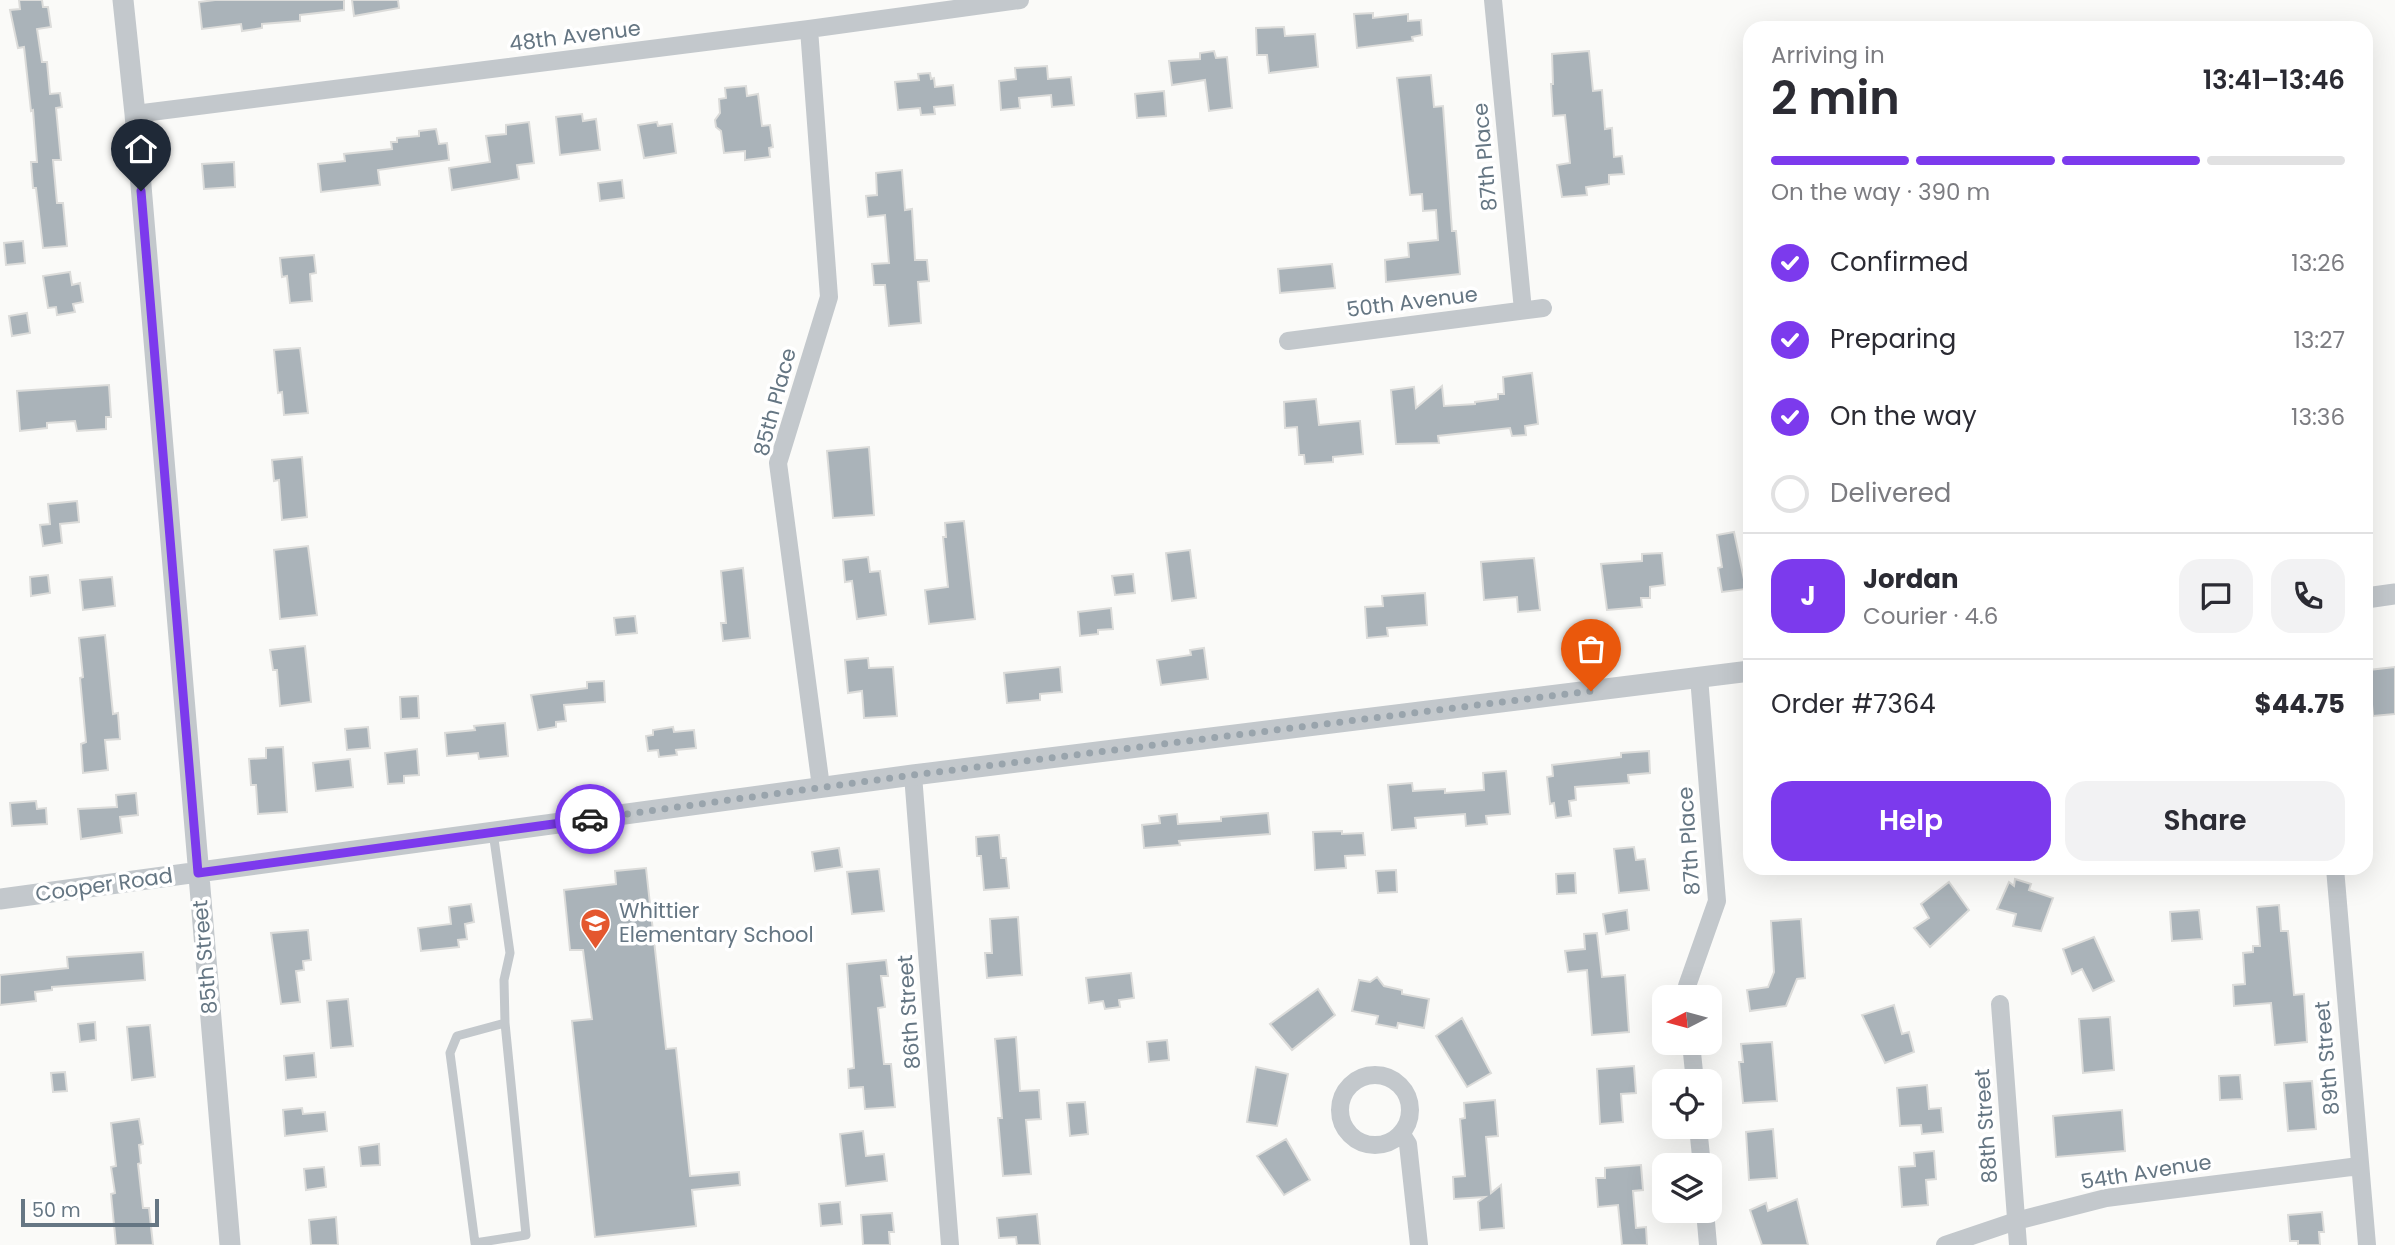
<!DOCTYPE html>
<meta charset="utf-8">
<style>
body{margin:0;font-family:Poppins,sans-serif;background:#f2f2f3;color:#2b2b33;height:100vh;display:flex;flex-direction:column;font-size:26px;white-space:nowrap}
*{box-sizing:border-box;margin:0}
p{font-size:23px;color:#7c7c81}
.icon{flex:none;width:38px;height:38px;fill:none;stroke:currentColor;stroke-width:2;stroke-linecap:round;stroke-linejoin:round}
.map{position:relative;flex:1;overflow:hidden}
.panel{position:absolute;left:1743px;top:21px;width:630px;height:854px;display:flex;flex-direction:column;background:#fff;border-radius:21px;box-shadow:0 7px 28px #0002}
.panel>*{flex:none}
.needle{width:46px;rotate:264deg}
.controls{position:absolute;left:1652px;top:985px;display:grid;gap:14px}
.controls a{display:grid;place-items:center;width:70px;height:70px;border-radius:14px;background:#fff;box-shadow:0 7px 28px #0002;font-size:35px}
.scale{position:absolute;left:21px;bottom:18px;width:138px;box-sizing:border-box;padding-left:7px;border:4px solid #657683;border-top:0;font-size:19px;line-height:24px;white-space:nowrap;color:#657683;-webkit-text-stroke:5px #fff;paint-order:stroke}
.pin{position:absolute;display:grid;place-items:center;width:60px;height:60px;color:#fff;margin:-72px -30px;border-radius:50% 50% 50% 0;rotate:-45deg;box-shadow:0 0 7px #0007}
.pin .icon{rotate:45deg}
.courier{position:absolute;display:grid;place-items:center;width:70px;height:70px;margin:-35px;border:5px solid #7c3aed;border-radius:50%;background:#fff;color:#222;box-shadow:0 2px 9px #0007}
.head em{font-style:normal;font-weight:600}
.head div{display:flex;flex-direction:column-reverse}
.head{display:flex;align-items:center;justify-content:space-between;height:119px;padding:0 28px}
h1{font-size:46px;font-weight:600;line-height:52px}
.bar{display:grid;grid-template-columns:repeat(4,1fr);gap:10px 7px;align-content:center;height:84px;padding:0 28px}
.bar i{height:9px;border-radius:5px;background:#e1e1e2}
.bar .active{background:#7c3aed}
.bar p{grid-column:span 4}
.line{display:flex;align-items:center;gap:18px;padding:0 28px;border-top:2px solid #e1e1e2}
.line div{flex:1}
.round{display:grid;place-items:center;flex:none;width:74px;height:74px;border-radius:21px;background:#f2f2f3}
ol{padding:0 28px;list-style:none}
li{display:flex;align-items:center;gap:21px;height:77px}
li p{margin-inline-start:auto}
li .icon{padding:7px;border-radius:50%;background:#7c3aed;color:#fff;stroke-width:4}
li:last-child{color:#7c7c81}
li i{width:38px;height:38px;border:4px solid #e1e1e2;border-radius:50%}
.button{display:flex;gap:14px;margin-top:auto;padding:14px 28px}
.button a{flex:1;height:80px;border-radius:21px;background:#7c3aed;color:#fff;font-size:28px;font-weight:600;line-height:80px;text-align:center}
.button a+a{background:#f2f2f3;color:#2b2b33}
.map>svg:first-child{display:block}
.building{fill:#aab3b9;stroke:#dcdcda;stroke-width:2}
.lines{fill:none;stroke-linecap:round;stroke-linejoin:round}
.service{stroke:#c3c8cc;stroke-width:9}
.minor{stroke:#c3c8cc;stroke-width:18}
.tertiary{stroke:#c3c8cc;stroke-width:21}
.done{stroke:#99a4ac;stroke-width:7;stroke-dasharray:0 12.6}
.route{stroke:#7c3aed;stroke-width:9}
.labels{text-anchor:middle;stroke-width:7;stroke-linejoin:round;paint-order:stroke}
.street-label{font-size:21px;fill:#657683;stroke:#fff}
.poi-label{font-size:21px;fill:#657683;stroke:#fff;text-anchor:start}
</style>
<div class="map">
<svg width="2395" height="1245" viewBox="0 0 2395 1245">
<rect width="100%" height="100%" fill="#fafaf8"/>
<path class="building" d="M19 0H42L43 7H48L51 27 37 29 42 62H47L50 94 60 93 62 107 56 108 61 160H53L57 203H63L67 246 43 248 36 188H33L31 162H37L33 110 31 111 24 47 18 48 10 10 20 9Z
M215 0H344V10L300 15V21L262 24V28L242 31 241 24 202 29 199 2Z
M352 0H398L399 8 354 16Z
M1373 13V18L1408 14V21L1421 20 1422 35 1412 37 1413 41 1357 48 1354 14Z
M1284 27 1285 36 1315 34 1318 67 1269 73 1267 55H1257L1256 28Z
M1214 51 1216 58 1227 57 1232 108 1209 111 1205 80 1172 85 1169 61 1200 59V53Z
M1589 51 1593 91 1602 90 1605 129 1612 128 1614 157 1622 156 1624 174 1609 175V184L1586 187 1587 195 1562 197 1557 165 1570 163 1565 115 1553 116 1551 84H1553L1552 54Z
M1047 66 1048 79 1071 77 1074 105 1052 107 1051 95 1019 98 1020 108 1001 110 999 81 1016 79 1015 68Z
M930 73 931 79 934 78 935 87 953 85 955 105 934 107 935 114 921 115 920 108 898 110 895 82 919 80 918 74Z
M1431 75 1434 107 1443 106 1452 231H1456L1460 274 1386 282 1385 260 1409 257 1408 243 1438 240 1436 210 1423 211 1422 194 1410 195 1397 78Z
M746 86 747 96 758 94 762 126 770 125 773 147 769 148 770 157 745 160V151L724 153 721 131 716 127 715 120 720 113 719 99 726 98 725 88Z
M1164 91 1166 116 1137 118 1135 94Z
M582 114 583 121 596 119 600 150 560 155 556 117Z
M529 122 534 163 517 165 519 179 452 190 449 168 490 162 486 136 506 134V125Z
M657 122 658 126 672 124 676 153 644 158 638 125Z
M436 129 439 144 447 143 449 160 378 170 380 185 321 192 318 164 345 161 344 154 392 149 391 142H397V138L419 136V131Z
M234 162 235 187 204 189 202 164Z
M902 170 905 210 912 209 915 260H927L929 281 918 282 921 323 889 326 885 285H874L872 264 889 263 885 215 868 217 866 196 877 195 876 173Z
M622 180 624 198 600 201 598 183Z
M23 241 25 263 6 265 4 243Z
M314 255 316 273 310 274 312 301 290 303 287 276 282 277 280 258Z
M1332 264 1335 288 1280 293 1278 269Z
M70 272 72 285 80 283 83 302 73 304 75 312 57 315 56 307 48 308 43 276Z
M27 313 30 333 12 336 9 316Z
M300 348 308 413 284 415 282 392 278 393 274 350Z
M1532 373 1538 424 1525 426 1526 435 1512 436 1510 428 1438 436 1439 443 1396 444 1391 390 1414 387 1416 408 1442 386 1444 406 1475 404V402L1498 399V394H1504L1503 377Z
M109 385 111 417H106V429L77 431 75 421 47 423V428L20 431 17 391Z
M1316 399 1319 425 1360 421 1363 454 1333 457V462L1305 464 1304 455H1299L1297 427 1285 428 1284 402Z
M869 447 874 515 833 518 827 451Z
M302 457 307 517 282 520 279 480 274 481 272 460Z
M77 501 79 522 60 524 62 543 43 546 40 525 50 524 48 504Z
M964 521 975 619 929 624 925 590 948 587 943 537H946L945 523Z
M1734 532 1746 589 1722 592 1718 568 1722 567 1717 535Z
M308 546 317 615 280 619 274 550Z
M1190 550 1196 598 1172 601 1166 553Z
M1662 553 1665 585 1650 587V598H1641L1642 607 1607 610 1601 564 1642 561V554Z
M868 557 870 572 880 571 886 615 857 619 852 581 845 582 843 560Z
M1534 558 1540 610 1518 612 1517 597 1484 600 1481 562Z
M743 568 750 638 723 641 721 623H726L721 571Z
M1133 574 1135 593 1115 595 1112 576Z
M48 575 50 593 31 596 30 577Z
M112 577 115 606 83 610 80 580Z
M1425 593 1427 625 1387 628 1388 636 1367 638 1365 607 1383 606 1382 596Z
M1111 608 1113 629 1098 630V634L1080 636 1078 612Z
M635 616 637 633 616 635 614 618Z
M105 635 113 714 118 713 120 739 105 740 108 770 83 773 81 744 86 742 80 678 83 677 79 638Z
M305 646 311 702 280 706 277 670H273L270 650Z
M1204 648 1208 679 1161 685 1157 660 1191 655 1190 650Z
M868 658 869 668 893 667 897 716 864 718 862 691 848 693 845 660Z
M1060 667 1062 692 1040 694V700L1007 703 1004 673Z
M2395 667V714L2373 716 2369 670Z
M604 681 605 702 564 705 566 721 556 722V727L538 730 531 695 587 688V682Z
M418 696 419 718 401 719 400 697Z
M505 723 508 756 479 759 478 753 447 756 445 733 475 730 474 726Z
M368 727 370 748 347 750 345 729Z
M673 727 674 732 694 730 696 748 676 750 677 755 659 757 658 750 648 751 646 736 653 735V730Z
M283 747 287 812 258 814 256 785H251L249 759 266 758V748Z
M417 749 419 775 404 776V783L388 784 385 753Z
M1649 751 1650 773 1628 775 1629 783 1575 787 1576 800 1569 801 1571 816 1556 818 1554 803 1550 804 1547 777 1553 776 1552 765 1621 757V753Z
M350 759 353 787 316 791 313 763Z
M1506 771 1510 814 1486 816 1487 824 1466 826 1465 814 1415 818 1416 828 1392 830 1388 785 1412 783 1413 791 1445 789V793L1484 790 1483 773Z
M136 793 138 815 120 817 122 833 81 839 78 809 117 807 116 795Z
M36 801 37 809 46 808 47 824 12 826 10 803Z
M1268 813 1270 834 1179 841 1180 845 1144 848 1142 825 1160 823 1159 816 1177 814 1178 824 1221 821V817Z
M1342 831V834L1363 833 1365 855 1345 856 1346 868 1315 870 1313 832Z
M999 835 1001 858H1006L1009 888 984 890 981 856H977L976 837Z
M1634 847 1636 860 1645 859 1649 890 1619 893 1614 849Z
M839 848 842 867 815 871 812 852Z
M646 868 666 1049 676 1048 690 1176 739 1172 740 1185 692 1190 696 1226 595 1237 572 1021 592 1019 583 950H570L564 890 616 884 615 871Z
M879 869 884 911 852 914 847 872Z
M1396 870 1397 892 1378 893 1376 871Z
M1575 873 1576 893 1557 894 1556 874Z
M2015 879 2031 884 2029 890 2053 898 2041 931 2013 926 2016 914 1997 909 2009 882 2014 886Z
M1949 882 1969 910 1930 947 1914 928 1929 918 1921 904Z
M471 904 474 922 465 924 467 939 458 940 459 947 421 951 418 928 451 924 449 907Z
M2279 905 2281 931H2288L2294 995 2304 994 2307 1042 2275 1045 2271 1003 2234 1006 2233 985 2245 984 2243 953 2253 952V946H2260L2257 907Z
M1627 910 1629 930 1606 934 1603 914Z
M2199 910 2202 939 2172 941 2170 912Z
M1018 917 1022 975 987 978 985 953H992L990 919Z
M1801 919 1805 978 1797 979 1786 1006 1750 1011 1747 990 1768 987 1774 972 1771 921Z
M308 930 311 960 303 961 304 970 296 971 300 1002 281 1004 271 933Z
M1597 933 1602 977 1625 975 1629 1032 1592 1035 1587 970 1568 972 1565 951 1585 949 1584 934Z
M2094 937 2114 981 2093 991 2082 969 2072 974 2063 949Z
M143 952 145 980 52 987V990L35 992 36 1001 0 1005V975L68 968 67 957Z
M886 960 888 976H881L885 1007 878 1008 884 1064H891L895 1107 865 1109 863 1087 849 1088 848 1069 854 1068 847 964Z
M1131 973 1134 998 1119 1000 1120 1007 1105 1009 1103 1001 1089 1003 1086 978Z
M1377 977 1384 986 1402 990V994L1429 999 1424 1028 1398 1023 1397 1028 1376 1024 1378 1016 1352 1011 1359 980 1370 982Z
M1318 989 1335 1015 1292 1050 1270 1024Z
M348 999 353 1046 331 1048 327 1001Z
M1894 1005 1902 1034 1909 1032 1914 1052 1885 1063 1862 1015Z
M2110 1017 2114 1070 2083 1073 2079 1019Z
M1462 1018 1491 1073 1467 1087 1436 1036Z
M95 1022 96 1040 80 1042 78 1024Z
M150 1025 155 1077 132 1080 127 1027Z
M1016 1037 1020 1091 1039 1090 1041 1119 1026 1120 1031 1174 1003 1176 998 1118H1002L995 1039Z
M1167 1040 1169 1060 1149 1062 1147 1042Z
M1772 1042 1777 1101 1743 1103 1739 1062H1743L1741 1044Z
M314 1053 316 1077 286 1080 284 1056Z
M1634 1066 1636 1093 1621 1094 1623 1122 1600 1124 1597 1069Z
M1256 1067 1288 1074 1277 1126 1247 1122Z
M65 1072 67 1091 53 1092 51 1073Z
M2240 1075 2242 1099 2220 1100 2219 1076Z
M2312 1081 2316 1129 2288 1131 2284 1083Z
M1927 1085 1929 1109 1941 1108 1943 1132 1922 1134 1921 1125 1900 1126 1897 1088Z
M1495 1100 1498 1136 1486 1137 1491 1193 1501 1185 1504 1228 1480 1230 1478 1202 1485 1197 1454 1199 1453 1177 1465 1176 1460 1119 1465 1118 1464 1103Z
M1085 1102 1088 1134 1070 1136 1067 1103Z
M302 1108 303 1114 325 1112 327 1131 285 1136 283 1110Z
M2122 1110 2125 1151 2056 1157 2053 1116Z
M139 1119 143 1144 139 1145 141 1163 138 1164 143 1208H149L153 1245H116L111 1194 115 1193 111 1167 116 1166 111 1123Z
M1773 1129 1777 1178 1749 1180 1746 1132Z
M863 1131 866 1156 884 1154 887 1181 846 1186 840 1134Z
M1286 1139 1310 1180 1284 1195 1257 1156Z
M379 1144 380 1165 361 1166 359 1147Z
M1934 1151 1936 1179 1926 1180 1928 1205 1902 1207 1899 1167 1915 1166 1914 1153Z
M1641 1165 1643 1190 1633 1191 1636 1228 1646 1227 1647 1245H1622L1618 1205 1598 1207 1596 1178H1605V1168Z
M324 1167 326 1187 306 1190 304 1169Z
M1797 1199 1808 1245H1762L1750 1210 1766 1203 1768 1211Z
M840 1202 842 1224 821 1226 819 1204Z
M2322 1212 2324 1232H2319L2320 1245H2298V1241H2290L2288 1215Z
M892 1213 894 1232H889L890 1245H863L861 1215Z
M1037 1214 1040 1245H1017L1016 1237 999 1238 997 1218Z
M336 1217 338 1245H311L309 1220Z"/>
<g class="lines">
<path class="service" d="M493 832 510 953 504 980 505 1023 526 1235 475 1243 450 1053 457 1036 505 1023"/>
<path class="minor" d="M1493 0 1523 310
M809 29 829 297 778 463 821 787
M135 114 809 29 1020 0
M1288 341 1543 308
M913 775 950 1245
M2335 868 2367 1245
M1688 998 1687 986 1717 901 1699 677
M2000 1004 2018 1245
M1691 1043 1695 1082
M1340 1110a35 35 0 1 1 70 0a35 35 0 1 1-70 0Z
M1698 1127 1702 1166
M1401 1133 1408 1144 1419 1245
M1705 1211 1708 1245
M1945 1245 2016 1221 2106 1198 2359 1166"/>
<path class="tertiary" d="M123 0 135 114 230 1245
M2366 598 2395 594
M0 899 913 775 1750 671"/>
</g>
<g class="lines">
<path class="done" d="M590 819 913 775 1591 691"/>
<path class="route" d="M141 191 198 873 590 819"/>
</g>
<defs>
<symbol id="school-pin" viewBox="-11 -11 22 30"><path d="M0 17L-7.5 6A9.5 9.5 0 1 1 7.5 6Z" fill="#e4572e" stroke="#fff"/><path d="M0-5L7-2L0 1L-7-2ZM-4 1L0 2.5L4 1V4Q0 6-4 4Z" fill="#fff"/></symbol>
</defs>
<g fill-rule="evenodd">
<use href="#school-pin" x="578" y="906" width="35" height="47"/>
</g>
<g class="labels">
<g class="street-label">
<text transform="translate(575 36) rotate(-7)" y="7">48th Avenue</text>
<text transform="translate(1485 157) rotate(-95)" y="7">87th Place</text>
<text transform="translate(1412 302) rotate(-7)" y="7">50th Avenue</text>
<text transform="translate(775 402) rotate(-75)" y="7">85th Place</text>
<text transform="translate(1689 841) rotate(-94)" y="7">87th Place</text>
<text transform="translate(104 885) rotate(-8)" y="7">Cooper Road</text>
<text transform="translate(205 957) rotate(-95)" y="7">85th Street</text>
<text transform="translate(909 1012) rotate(-94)" y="7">86th Street</text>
<text transform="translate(2327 1058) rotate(-95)" y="7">89th Street</text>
<text transform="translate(1986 1126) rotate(-94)" y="7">88th Street</text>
<text transform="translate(2146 1172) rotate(-9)" y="7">54th Avenue</text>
</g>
<g class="poi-label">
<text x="619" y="918">Whittier<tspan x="619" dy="24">Elementary School</tspan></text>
</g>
</g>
</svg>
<div class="controls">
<a><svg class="needle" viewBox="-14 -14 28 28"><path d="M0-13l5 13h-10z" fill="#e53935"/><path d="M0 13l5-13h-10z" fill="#7c7c81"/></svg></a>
<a><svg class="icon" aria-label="locate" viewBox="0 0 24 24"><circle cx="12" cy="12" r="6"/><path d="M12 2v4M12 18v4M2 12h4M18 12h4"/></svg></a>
<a><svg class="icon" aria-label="layers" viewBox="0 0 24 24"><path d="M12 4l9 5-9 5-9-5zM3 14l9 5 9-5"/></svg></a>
</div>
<div class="scale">50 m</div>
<div class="pin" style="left:1591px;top:691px;background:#ea580c"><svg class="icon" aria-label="bag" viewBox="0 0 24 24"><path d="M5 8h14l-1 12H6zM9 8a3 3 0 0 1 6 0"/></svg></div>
<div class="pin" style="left:141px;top:191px;background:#1f2937"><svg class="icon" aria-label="home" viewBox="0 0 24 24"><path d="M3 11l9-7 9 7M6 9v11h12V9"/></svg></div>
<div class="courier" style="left:590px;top:819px"><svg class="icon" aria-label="car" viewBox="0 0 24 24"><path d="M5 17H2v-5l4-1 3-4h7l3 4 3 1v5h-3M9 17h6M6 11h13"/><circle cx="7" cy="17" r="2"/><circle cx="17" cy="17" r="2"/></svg></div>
<section class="panel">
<div class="head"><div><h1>2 min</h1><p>Arriving in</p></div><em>13:41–13:46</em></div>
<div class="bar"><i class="active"></i><i class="active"></i><i class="active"></i><i></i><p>On the way · 390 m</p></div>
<ol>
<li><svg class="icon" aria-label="check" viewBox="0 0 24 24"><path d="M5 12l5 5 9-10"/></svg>Confirmed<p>13:26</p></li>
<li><svg class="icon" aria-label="check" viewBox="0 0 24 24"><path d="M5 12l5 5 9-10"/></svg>Preparing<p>13:27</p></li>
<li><svg class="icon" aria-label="check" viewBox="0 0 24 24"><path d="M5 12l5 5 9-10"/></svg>On the way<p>13:36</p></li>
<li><i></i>Delivered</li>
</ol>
<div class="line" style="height:126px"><b class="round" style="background:#7c3aed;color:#fff">J</b><div><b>Jordan</b><p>Courier · 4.6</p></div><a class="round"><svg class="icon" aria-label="chat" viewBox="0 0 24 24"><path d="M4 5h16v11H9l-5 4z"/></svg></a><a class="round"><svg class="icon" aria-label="phone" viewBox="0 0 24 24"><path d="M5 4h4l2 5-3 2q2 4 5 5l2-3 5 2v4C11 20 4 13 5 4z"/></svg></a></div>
<div class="line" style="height:91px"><div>Order #7364</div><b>$44.75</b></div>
<div class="button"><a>Help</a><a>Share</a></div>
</section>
</div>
